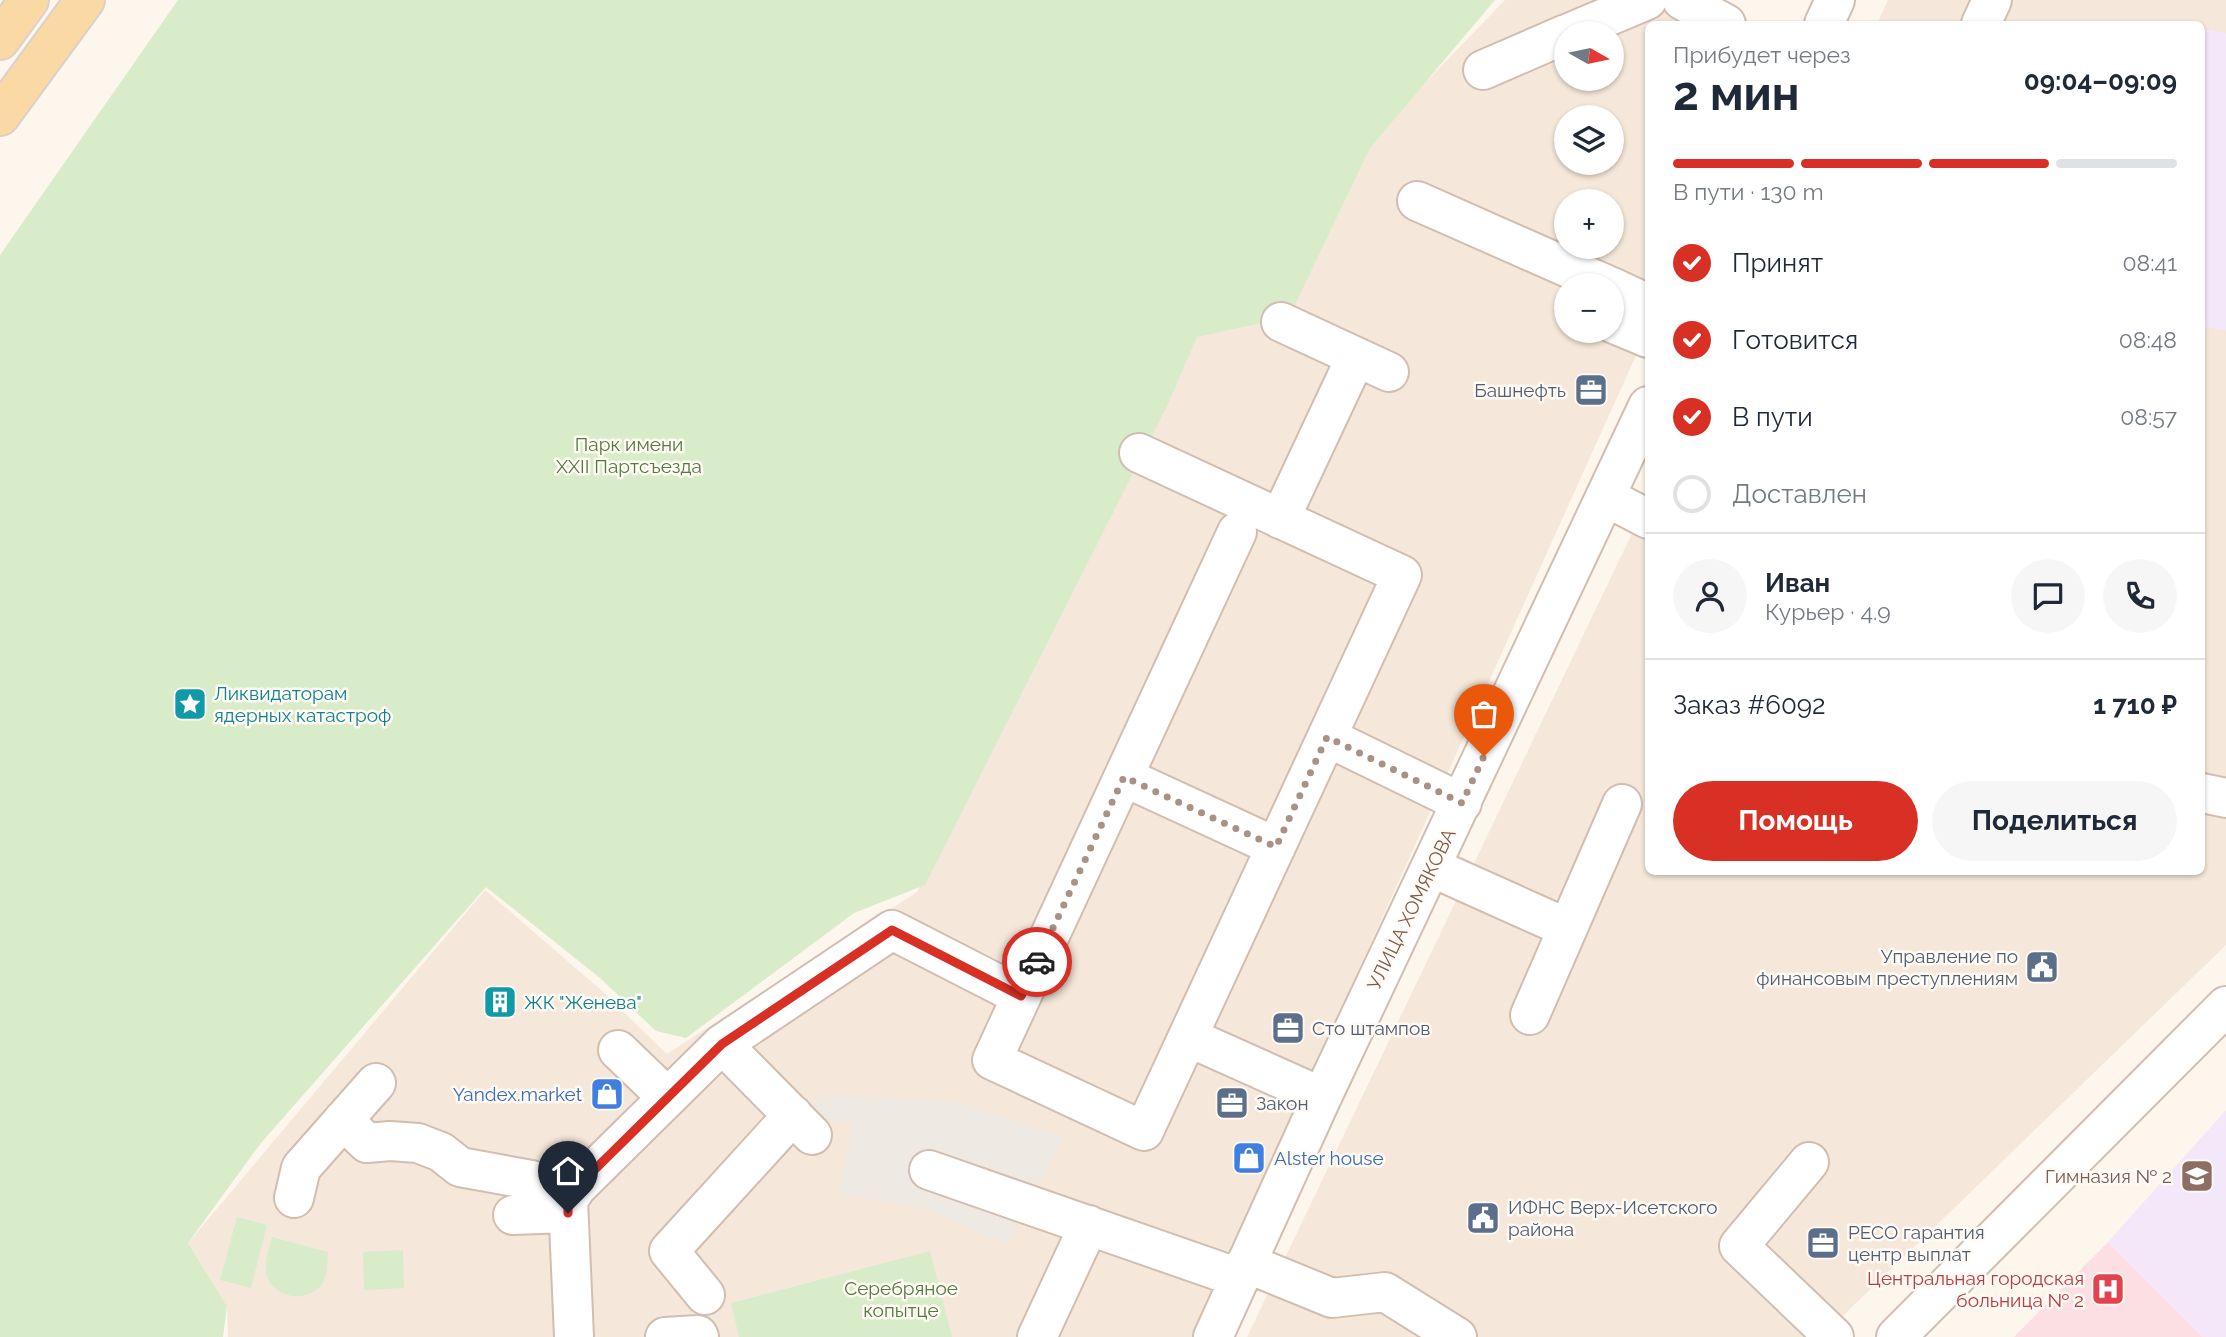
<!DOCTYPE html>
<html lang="ru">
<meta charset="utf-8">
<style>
body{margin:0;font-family:Raleway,sans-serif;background:#f6f6f7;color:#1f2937;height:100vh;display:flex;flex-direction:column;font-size:26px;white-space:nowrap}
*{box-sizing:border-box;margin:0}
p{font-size:23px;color:#747a83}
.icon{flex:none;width:38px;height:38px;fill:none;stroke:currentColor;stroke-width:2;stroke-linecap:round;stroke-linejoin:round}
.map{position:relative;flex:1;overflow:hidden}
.sheet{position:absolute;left:1645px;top:21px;width:560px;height:854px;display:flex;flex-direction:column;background:#fff;border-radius:10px;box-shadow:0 2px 5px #0004}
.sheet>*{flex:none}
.needle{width:46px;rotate:99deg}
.fabs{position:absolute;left:1554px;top:21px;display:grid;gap:14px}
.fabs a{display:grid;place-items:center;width:70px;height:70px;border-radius:50%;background:#fff;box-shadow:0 2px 5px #0004;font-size:35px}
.pin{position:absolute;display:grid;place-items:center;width:60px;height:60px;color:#fff;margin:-72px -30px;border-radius:50% 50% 50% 0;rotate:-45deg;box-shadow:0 0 7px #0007}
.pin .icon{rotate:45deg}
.courier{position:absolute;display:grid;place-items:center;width:70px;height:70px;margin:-35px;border:5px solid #d93025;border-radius:50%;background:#fff;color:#222;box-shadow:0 2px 9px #0007}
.summary em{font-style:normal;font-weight:700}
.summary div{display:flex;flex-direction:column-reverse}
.summary{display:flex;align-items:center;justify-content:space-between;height:119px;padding:0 28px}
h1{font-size:46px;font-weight:700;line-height:52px}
.bar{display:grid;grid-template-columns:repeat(4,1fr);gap:10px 7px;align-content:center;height:84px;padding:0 28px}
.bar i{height:9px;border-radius:5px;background:#e0e1e3}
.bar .current{background:#d93025}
.bar p{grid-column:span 4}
.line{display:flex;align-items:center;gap:18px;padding:0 28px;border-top:2px solid #e0e1e3}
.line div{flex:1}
.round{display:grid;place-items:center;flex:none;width:74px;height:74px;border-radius:37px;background:#f6f6f7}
ol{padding:0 28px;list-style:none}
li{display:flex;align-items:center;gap:21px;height:77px}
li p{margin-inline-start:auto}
li .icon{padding:7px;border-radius:50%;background:#d93025;color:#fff;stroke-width:4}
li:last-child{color:#747a83}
li i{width:38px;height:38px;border:4px solid #e0e1e3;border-radius:50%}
.cta{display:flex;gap:14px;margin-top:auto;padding:14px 28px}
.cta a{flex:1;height:80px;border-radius:42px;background:#d93025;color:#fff;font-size:28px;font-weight:700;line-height:80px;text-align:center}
.cta a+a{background:#f6f6f7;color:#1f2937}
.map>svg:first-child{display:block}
.residential{fill:#f5e8da;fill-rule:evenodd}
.industrial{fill:#efe9e4}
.education{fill:#f3e8fa}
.medical{fill:#fbdfe3}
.green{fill:#d8ecc9}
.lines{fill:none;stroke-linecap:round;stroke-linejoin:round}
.minor-casing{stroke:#d1beb0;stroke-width:42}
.major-casing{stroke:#dad1cd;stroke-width:42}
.minor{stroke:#fff;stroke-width:38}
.major{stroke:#fbd9a5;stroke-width:38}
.done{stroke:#a89285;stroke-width:7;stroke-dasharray:0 12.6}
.route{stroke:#d93025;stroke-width:9}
.labels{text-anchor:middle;stroke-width:5;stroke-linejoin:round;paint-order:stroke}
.service-label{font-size:19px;fill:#4e5e75;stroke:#fffaf3;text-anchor:start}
.park-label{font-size:19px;fill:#537a41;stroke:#fffaf3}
.culture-label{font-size:19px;fill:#0d838f;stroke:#fffaf3;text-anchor:start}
.street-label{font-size:19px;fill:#7a5c4d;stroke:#fffaf3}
.shop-label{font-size:19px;fill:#366cbe;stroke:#fffaf3;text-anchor:end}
.education-label{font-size:19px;fill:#785e54;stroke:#fffaf3;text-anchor:end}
.health-label{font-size:19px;fill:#be3a42;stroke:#fffaf3;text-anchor:end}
</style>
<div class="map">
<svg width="2226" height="1337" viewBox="0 0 2226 1337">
<rect width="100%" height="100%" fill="#fdf6ec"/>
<path class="residential" d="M1505 0H1667L1728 24H1648V329L1193 1337H228L227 1306 188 1243 485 890 601 990 667 1054 917 892 1200 327 1307 205ZM1566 33H1612V79H1566ZM1566 117H1612V163H1566ZM1566 201H1612V247H1566ZM1566 285H1612V331H1566Z
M1888 0H2226V945L1821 1337H1247L1648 500V872H2202V24H1877Z"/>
<path class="industrial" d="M818 1094 961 1103 1064 1137 1007 1244 920 1207 840 1194 853 1124 813 1117Z"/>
<path class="education" d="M2202 29 2226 33V330L2202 327Z
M2226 1110V1337H2203L2108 1242Z"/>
<path class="medical" d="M2108 1242 2203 1337H2014Z"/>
<path class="green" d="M178 0H1495L1370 148 1289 317 1197 337 1168 404 925 885 854 913 686 1038 656 1031 600 978 486 887 261 1143 188 1243 227 1306 223 1337H0V255Z
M237 1217 267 1225 251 1288 220 1280Z
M272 1237 328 1252C327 1260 328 1272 324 1280 313 1304 274 1300 267 1276 263 1263 269 1250 272 1237Z
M403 1250 404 1288 364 1290 363 1252Z
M930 1251 952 1337H739L731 1303Z"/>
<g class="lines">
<defs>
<path id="minor" d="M1682 0 1726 24
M1824 24 1835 0
M1981 24 1992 0
M1569 33 1647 0
M1483 70 1566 34
M1417 201 1607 285
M1612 287 1648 304
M1281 322 1389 372
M1612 323 1648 338
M1139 453 1402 575 1144 1131 992 1060 1237 532
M1606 497 1648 519
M1280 519 1356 357
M1327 737 1462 803
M1124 777 1276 847
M2202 793 2226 798
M1431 867 1567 928
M1530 1015 1622 804
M1188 1037 1322 1097
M722 1044 812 1135
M618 1050 667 1097
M343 1120 367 1143 390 1141 418 1143 441 1152 460 1167 531 1180 573 1193
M1809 1162 1739 1246 1834 1337
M929 1170 1239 1278
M294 1198 301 1168 376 1083
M513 1215 568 1213
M1246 1263 1332 1298 1385 1292 1457 1337
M705 1295 669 1251 793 1115
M574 1337 568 1200 577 1187 722 1044 892 930 1021 996
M665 1337 698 1335 699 1337
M1037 1337 1089 1225
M1213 1337 1322 1097 1648 406
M1896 1337 2226 1006"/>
<path id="major" d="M0 40 29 0
M0 116 85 0"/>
</defs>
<use href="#minor" class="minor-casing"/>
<use href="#major" class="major-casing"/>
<use href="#minor" class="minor"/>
<use href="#major" class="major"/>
</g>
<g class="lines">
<path class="done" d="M1037 962 1124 777 1276 847 1327 737 1462 803 1484 756"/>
<path class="route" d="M568 1213V1200L577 1187 722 1044 892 930 1021 996 1037 962"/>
</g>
<defs>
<symbol id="office-square" viewBox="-11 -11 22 22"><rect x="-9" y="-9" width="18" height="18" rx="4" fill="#5c6f8a" stroke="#fffaf3"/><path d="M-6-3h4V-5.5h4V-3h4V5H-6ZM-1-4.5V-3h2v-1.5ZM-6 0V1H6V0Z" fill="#fff"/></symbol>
<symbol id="sight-square" viewBox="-11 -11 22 22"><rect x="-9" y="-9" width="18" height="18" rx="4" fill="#0f9aa8" stroke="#fffaf3"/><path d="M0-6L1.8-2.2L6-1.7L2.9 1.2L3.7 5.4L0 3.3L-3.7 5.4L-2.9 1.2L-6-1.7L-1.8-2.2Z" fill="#fff"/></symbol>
<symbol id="civic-square" viewBox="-11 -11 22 22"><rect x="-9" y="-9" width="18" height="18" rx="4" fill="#5c6f8a" stroke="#fffaf3"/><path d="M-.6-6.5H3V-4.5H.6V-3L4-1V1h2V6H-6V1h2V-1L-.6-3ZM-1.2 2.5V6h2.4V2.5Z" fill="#fff"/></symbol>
<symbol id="building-square" viewBox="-11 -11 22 22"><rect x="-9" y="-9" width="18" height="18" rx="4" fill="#0f9aa8" stroke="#fffaf3"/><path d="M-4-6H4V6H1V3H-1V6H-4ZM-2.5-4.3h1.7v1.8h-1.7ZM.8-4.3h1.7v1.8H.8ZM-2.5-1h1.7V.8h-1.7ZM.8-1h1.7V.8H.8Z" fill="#fff"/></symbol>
<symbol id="shop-square" viewBox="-11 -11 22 22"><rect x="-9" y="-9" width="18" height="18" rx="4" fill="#3f7fe0" stroke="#fffaf3"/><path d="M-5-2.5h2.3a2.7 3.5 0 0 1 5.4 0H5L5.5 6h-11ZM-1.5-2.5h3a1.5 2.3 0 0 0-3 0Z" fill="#fff"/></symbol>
<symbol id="school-square" viewBox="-11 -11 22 22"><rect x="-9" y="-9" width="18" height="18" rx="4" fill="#8d6e63" stroke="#fffaf3"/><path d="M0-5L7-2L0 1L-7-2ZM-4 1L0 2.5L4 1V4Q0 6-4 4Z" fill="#fff"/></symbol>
<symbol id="hospital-square" viewBox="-11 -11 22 22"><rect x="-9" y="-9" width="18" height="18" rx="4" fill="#e0444e" stroke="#fffaf3"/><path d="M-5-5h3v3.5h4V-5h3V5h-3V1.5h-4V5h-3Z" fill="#fff"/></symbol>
</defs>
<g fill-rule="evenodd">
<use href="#office-square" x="1572" y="371" width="38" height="38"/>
<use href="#sight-square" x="171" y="685" width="38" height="38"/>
<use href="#civic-square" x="2023" y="948" width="38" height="38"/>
<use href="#building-square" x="481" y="983" width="38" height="38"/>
<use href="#office-square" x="1269" y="1009" width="38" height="38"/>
<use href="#shop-square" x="588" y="1075" width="38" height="38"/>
<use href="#office-square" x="1213" y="1084" width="38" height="38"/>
<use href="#shop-square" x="1230" y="1139" width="38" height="38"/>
<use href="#school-square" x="2178" y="1157" width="38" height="38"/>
<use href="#civic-square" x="1464" y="1199" width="38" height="38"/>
<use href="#office-square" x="1804" y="1224" width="38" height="38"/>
<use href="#hospital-square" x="2089" y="1270" width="38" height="38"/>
</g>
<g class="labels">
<g class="service-label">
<text x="1566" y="397" text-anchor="end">Башнефть</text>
<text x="2018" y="963" text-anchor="end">Управление по<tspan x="2018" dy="22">финансовым преступлениям</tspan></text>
<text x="1312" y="1035">Сто штампов</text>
<text x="1256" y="1110">Закон</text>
<text x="1508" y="1214">ИФНС Верх-Исетского<tspan x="1508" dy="22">района</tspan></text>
<text x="1848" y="1239">РЕСО гарантия<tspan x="1848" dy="22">центр выплат</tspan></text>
</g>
<g class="park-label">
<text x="629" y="451">Парк имени<tspan x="629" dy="22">XXII Партсъезда</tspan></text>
<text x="901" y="1295">Серебряное<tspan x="901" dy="22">копытце</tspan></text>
</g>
<g class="culture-label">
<text x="214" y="700">Ликвидаторам<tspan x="214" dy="22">ядерных катастроф</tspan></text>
<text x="524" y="1009">ЖК "Женева"</text>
</g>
<g class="street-label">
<text transform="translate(1411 909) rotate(-64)" y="7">УЛИЦА ХОМЯКОВА</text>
</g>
<g class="shop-label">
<text x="582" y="1101">Yandex.market</text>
<text x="1274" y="1165" text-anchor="start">Alster house</text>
</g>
<g class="education-label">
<text x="2172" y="1183">Гимназия № 2</text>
</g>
<g class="health-label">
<text x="2084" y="1285">Центральная городская<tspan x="2084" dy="22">больница № 2</tspan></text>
</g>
</g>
</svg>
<div class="fabs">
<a><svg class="needle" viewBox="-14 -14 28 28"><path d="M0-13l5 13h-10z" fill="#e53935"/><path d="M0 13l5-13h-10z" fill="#747a83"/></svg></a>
<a><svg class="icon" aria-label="layers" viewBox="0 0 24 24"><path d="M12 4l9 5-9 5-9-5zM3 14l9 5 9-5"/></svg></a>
<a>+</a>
<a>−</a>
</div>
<div class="pin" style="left:1484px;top:756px;background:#ea580c"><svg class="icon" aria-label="bag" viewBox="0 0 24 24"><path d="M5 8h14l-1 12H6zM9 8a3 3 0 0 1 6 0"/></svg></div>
<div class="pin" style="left:568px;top:1213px;background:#1f2937"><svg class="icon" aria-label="home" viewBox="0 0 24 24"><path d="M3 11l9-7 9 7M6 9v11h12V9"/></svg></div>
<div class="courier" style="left:1037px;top:962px"><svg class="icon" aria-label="car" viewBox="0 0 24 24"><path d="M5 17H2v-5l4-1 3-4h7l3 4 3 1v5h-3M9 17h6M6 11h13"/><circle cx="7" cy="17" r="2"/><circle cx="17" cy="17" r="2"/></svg></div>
<section class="sheet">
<div class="summary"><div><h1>2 мин</h1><p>Прибудет через</p></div><em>09:04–09:09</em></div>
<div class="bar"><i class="current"></i><i class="current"></i><i class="current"></i><i></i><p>В пути · 130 m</p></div>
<ol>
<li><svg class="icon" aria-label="check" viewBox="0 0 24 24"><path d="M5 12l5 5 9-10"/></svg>Принят<p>08:41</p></li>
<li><svg class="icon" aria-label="check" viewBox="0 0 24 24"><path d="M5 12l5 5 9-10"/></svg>Готовится<p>08:48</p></li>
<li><svg class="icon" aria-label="check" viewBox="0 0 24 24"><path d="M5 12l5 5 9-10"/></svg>В пути<p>08:57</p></li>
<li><i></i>Доставлен</li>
</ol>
<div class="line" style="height:126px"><a class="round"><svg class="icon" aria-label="person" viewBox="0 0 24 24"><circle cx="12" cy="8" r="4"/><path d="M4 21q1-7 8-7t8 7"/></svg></a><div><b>Иван</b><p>Курьер · 4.9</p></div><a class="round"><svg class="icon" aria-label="chat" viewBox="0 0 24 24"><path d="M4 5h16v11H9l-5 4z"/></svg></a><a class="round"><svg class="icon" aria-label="phone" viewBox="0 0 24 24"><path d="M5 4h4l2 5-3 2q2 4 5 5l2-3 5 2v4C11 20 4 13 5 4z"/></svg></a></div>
<div class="line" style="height:91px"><div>Заказ #6092</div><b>1 710 ₽</b></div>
<div class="cta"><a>Помощь</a><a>Поделиться</a></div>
</section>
</div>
